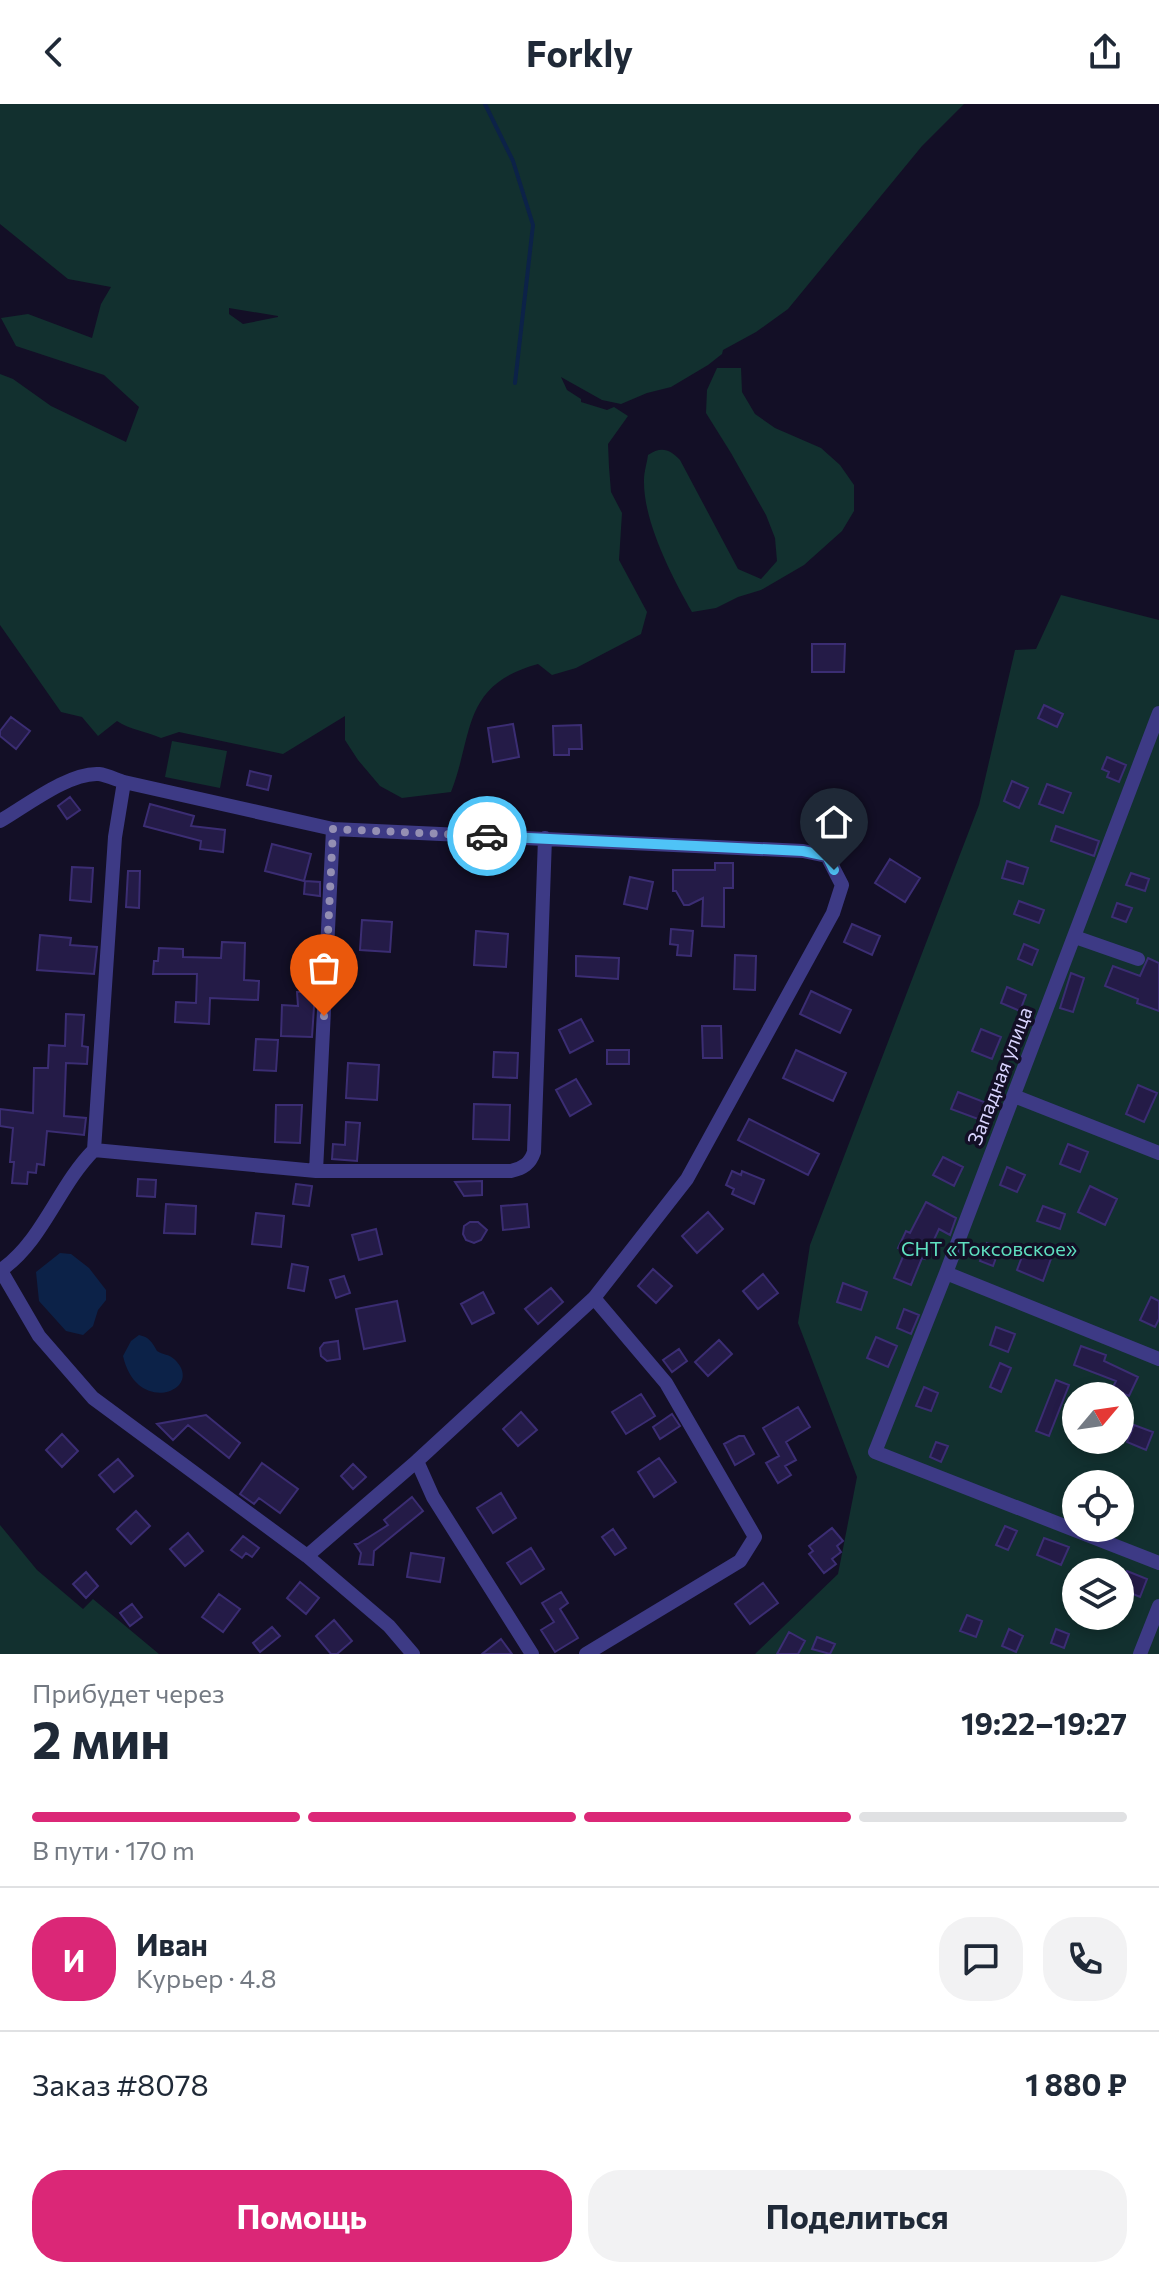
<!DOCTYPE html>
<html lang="ru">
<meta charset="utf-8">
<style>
body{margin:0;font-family:Commissioner,sans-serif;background:#f2f2f3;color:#1f2937;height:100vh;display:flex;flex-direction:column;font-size:30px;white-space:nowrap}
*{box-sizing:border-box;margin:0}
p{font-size:26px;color:#747a83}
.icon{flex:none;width:44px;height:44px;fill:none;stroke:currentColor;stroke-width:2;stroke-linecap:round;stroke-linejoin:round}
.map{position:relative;height:1550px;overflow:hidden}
.panel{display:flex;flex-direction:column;background:#fff;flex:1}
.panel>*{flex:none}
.needle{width:52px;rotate:61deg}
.controls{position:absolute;left:1062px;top:1278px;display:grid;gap:16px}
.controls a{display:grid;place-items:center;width:72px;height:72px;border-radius:50%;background:#fff;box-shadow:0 4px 12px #0003;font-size:40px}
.pin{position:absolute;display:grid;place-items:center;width:68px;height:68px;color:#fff;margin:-82px -34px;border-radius:50% 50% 50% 0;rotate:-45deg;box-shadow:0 0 8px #0007}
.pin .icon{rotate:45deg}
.courier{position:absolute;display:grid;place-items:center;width:80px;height:80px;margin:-40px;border:6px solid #4fc3f7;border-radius:50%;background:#fff;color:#222;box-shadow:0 2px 10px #0007}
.headline em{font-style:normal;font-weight:700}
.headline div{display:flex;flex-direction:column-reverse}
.headline{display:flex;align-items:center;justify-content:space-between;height:136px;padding:0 32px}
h1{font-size:52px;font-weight:700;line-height:60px}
.bar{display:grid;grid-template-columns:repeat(4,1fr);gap:12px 8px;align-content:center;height:96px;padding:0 32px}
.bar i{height:10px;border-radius:6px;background:#e0e1e3}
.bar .current{background:#db2777}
.bar p{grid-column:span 4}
.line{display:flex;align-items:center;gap:20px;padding:0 32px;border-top:2px solid #e0e1e3}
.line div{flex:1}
.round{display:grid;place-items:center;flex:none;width:84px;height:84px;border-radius:32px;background:#f2f2f3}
.button{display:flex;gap:16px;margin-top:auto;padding:16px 32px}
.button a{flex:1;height:92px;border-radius:32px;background:#db2777;color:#fff;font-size:32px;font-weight:700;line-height:92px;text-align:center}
.button a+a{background:#f2f2f3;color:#1f2937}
header{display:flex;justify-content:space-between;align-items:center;height:104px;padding:0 32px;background:#fff;font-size:36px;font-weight:700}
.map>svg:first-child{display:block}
.green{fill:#12302f;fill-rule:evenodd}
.water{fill:#0c2248}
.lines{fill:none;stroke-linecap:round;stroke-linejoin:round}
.stream{stroke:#0c2248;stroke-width:4}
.building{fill:#241b47;stroke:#3b2d73;stroke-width:2}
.minor{stroke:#3d3a85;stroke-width:14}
.done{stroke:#948fb3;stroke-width:8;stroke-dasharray:0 14.4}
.route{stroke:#4fc3f7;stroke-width:10}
.labels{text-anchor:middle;stroke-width:7;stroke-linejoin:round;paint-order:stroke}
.street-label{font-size:20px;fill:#d9d4ff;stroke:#130f26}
.park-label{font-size:20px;fill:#5fe0c0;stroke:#130f26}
</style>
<header><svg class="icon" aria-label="back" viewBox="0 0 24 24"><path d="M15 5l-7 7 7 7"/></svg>Forkly<svg class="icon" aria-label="share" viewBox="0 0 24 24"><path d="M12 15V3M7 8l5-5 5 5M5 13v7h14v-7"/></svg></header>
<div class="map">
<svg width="1159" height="1550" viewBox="0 0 1159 1550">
<rect width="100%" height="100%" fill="#130f26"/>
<path class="green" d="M0 0H964L922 42 788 205 756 228 723 246 722 250 708 261 671 283 647 289 621 300 602 296 561 273 567 286 581 295V298L607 306 614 303 628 312 608 340 609 363 611 388 622 409 619 456 647 508 641 530 576 564 552 571 538 560C461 581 474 629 451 688L402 694 380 682 358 656 345 636V612L283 650 179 628 161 634C146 627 130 626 117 617L98 632 82 613 61 608 0 521V270L13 275 51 302 126 338 139 303 104 271 16 242 1 214 28 210 92 234 101 200 111 183 68 175 0 120ZM229 204 278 212V213L243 220 229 210Z
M717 264H741L742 288 755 310 775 324 821 344 840 361 854 381V407L842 427 804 461 761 486 738 493 716 504 692 508C672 473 643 417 644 376 644 368 647 359 648 351 661 342 670 345 680 356L738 465 761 475 777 457 775 434 766 411 731 349 706 309 707 286Z
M1061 491 1159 516V1550H755L838 1470 857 1373 798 1219 810 1141 979 701 1015 546 1036 545ZM1076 1292H1120V1336H1076ZM1076 1380H1120V1424H1076ZM1076 1468H1120V1512H1076Z
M172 637 227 647 220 684 165 673Z
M0 1421 37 1466 83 1505 93 1495 159 1550H0Z"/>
<path class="water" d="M60 1149 71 1150 89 1164 106 1186V1196L98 1206 93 1222 83 1231 66 1227 39 1197 36 1168Z
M139 1231C149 1233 152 1238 157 1247 163 1251 169 1250 174 1255 207 1285 137 1314 123 1252L131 1237Z"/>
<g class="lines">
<path class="stream" d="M485 0 513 57 533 121 515 279"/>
</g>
<path class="building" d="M812 540H845L844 568H812Z
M1044 601 1063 610 1057 623 1038 614Z
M11 613 30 627 16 645 0 632V627Z
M513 620 519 653 493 658 488 624Z
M581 621 582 645H569V651H554L553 622Z
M1107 653 1126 661 1119 678 1107 673 1109 668 1102 665Z
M250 667 271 672 268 686 247 681Z
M1012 677 1028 684 1019 704 1004 697Z
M1047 680 1071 689 1063 709 1039 700Z
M70 693 80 706 67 715 58 702Z
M150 700 194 712 191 722 225 726 223 748 200 745 201 737 144 722Z
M1056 722 1099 737 1094 752 1051 737Z
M272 740 311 750 304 777 265 767Z
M890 755 920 774 905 798 875 779Z
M1007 757 1028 764 1023 780 1002 774Z
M715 759H733V784H724V823L702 822 703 794 689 801H684L676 787H673V766H715Z
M72 763 93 764 91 798 70 796Z
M128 767H140L139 804 126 803Z
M1131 769 1149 775 1145 787 1126 781Z
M630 773 653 778 647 805 624 800Z
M305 777 320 778V792L304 790Z
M1019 797 1044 806 1039 819 1014 810Z
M1117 799 1132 804 1126 818 1112 813Z
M362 816 392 818 390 848 360 846Z
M852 820 880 832 872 851 844 838Z
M671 825 693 827 691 852 677 851 678 841 670 840Z
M476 827 508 830 506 863 474 861Z
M40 831 71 834 70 841 97 843 94 870 37 866Z
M222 838 245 839 244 876 259 877 258 896 210 894 209 920 175 918 176 898 196 899 197 870H153L154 857H158L159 844 183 845V853L221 854Z
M1024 840 1038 846 1032 861 1018 855Z
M735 851 756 852 755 886 734 885Z
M576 852 619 854 618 875 576 872Z
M1148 854 1159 859V907L1137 899 1138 895 1105 882 1113 862 1140 872Z
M1071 869 1084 874 1073 908 1060 904Z
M1007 883 1026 891 1020 907 1001 899Z
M811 887 851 906 840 929 800 910Z
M297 888H315L312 933 281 932 282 901 298 902Z
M66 910 84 911 82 942 88 943 87 960 66 959 64 1012 86 1014 84 1031 47 1027 44 1061 37 1060 36 1069 28 1068 27 1080 12 1079 14 1058H10L13 1024 0 1022V1005L33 1009 34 964H48L49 941 65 942Z
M581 915 593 937 570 949 559 926Z
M702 922H721L722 954H703Z
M981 925 1001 933 992 955 972 947Z
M256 935 278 936 276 967 254 966Z
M607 946H629V960H607Z
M796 946 846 969 833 997 783 974Z
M494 948 518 949 517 974 493 973Z
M348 959 379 961 377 996 346 994Z
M576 975 591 1000 570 1012 556 986Z
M1138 981 1157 989 1144 1018 1126 1010Z
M958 988 984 998 978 1015 951 1005Z
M474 1000 510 1001 509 1036 473 1035Z
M276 1001H302L300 1039 275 1038Z
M749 1015 819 1050 808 1071 738 1036Z
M346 1018 360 1019 357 1057 332 1055 333 1040 345 1041Z
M1068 1040 1088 1048 1080 1068 1060 1060Z
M943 1053 963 1063 954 1082 933 1071Z
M1007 1063 1025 1071 1017 1088 1000 1081Z
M732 1067 741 1071 742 1067 764 1076 754 1100 732 1090 734 1085 726 1081Z
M138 1075 156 1076 155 1093 137 1092Z
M482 1077V1091L464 1092 455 1078Z
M296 1080 312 1082 309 1102 293 1100Z
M1090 1082 1117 1095 1105 1121 1078 1108Z
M926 1098 956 1114 950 1131 939 1125 925 1155 922 1154 911 1181 894 1174 905 1148 898 1144 906 1127 910 1129Z
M166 1100 196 1102 195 1130 164 1129Z
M527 1100 529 1123 503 1126 501 1102Z
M1043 1102 1065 1110 1060 1125 1037 1117Z
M708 1108 723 1125 697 1149 682 1132Z
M256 1109 284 1112 281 1143 252 1140Z
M470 1118H478L487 1126 481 1136 474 1139 466 1136 463 1130 464 1122Z
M376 1125 382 1150 359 1156 352 1131Z
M987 1139 1000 1143 993 1162 980 1157Z
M1026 1142 1052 1152 1043 1177 1017 1166Z
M292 1160 308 1163 304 1187 288 1184Z
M653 1165 672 1182 656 1199 638 1182Z
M763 1170 778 1189 758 1205 743 1187Z
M344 1172 350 1189 336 1194 330 1176Z
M843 1179 867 1188 861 1206 837 1198Z
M551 1184 563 1198 538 1220 525 1205Z
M483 1188 494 1209 472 1220 461 1200Z
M1151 1193 1159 1197V1215L1155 1223 1140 1216Z
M397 1197 405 1237 364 1245 356 1205Z
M904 1205 919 1211 911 1230 897 1224Z
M996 1223 1015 1230 1008 1248 990 1241Z
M876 1233 897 1242 888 1263 867 1254Z
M719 1236 732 1250 708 1272 695 1258Z
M338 1237 340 1255 327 1257 321 1252 320 1244 324 1239Z
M1081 1242 1106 1251 1104 1257 1138 1273 1129 1292 1112 1285 1116 1277 1074 1261Z
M679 1245 687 1257 672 1268 663 1256Z
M1000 1259 1011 1264 1001 1288 990 1283Z
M1056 1276 1069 1281 1049 1332 1036 1327Z
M924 1283 938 1289 931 1307 916 1302Z
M641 1290 655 1312 626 1330 612 1308Z
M798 1303 810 1323 786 1338 796 1356 785 1362 791 1371 778 1379 766 1359 779 1352 763 1324Z
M521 1308 537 1326 518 1342 503 1325Z
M672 1310 680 1322 660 1335 653 1323Z
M206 1311 240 1339 229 1354 188 1321 173 1336 157 1320Z
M1134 1321 1153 1328 1146 1346 1127 1338Z
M62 1330 78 1347 62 1363 46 1346Z
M739 1332H744L754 1350 735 1361 724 1340Z
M936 1338 948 1342 941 1358 930 1353Z
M659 1354 676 1378 654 1393 638 1368Z
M118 1355 133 1372 114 1388 99 1371Z
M262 1359 298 1385 280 1409 259 1394 254 1400 240 1390Z
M353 1360 366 1373 353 1385 341 1372Z
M501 1389 516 1414 493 1429 477 1404Z
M412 1393 423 1407 374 1447 373 1461 359 1460 361 1449 355 1440H358L388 1421 384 1416Z
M136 1407 150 1422 131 1440 117 1425Z
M1005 1422 1017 1427 1008 1446 996 1441Z
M832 1424 843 1437 837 1442 841 1448 832 1455 836 1460 824 1469 809 1450 813 1447 809 1442Z
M613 1425 626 1444 615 1451 602 1433Z
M188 1429 203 1447 185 1462 170 1445Z
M243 1432 259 1444 252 1453 246 1449 242 1454 231 1446Z
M1044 1434 1069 1443 1061 1461 1037 1451Z
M531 1444 544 1465 521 1480 507 1459Z
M411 1449 444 1454 440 1478 407 1473Z
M1127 1467 1147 1475 1140 1493 1121 1485Z
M86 1468 98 1482 86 1494 73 1480Z
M300 1478 319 1494 306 1510 287 1494Z
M763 1479 778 1499 750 1520 735 1500Z
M561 1488 568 1499 560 1505 578 1534 555 1548 541 1526 554 1518 542 1499Z
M219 1490 240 1505 223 1528 202 1513Z
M132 1500 142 1513 130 1522 120 1509Z
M967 1511 982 1517 976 1533 960 1527Z
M334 1516 352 1537 337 1550H331L316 1532Z
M272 1523 280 1532 260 1548 253 1539Z
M1009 1525 1023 1532 1016 1548 1002 1542Z
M1056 1525 1069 1530 1064 1544 1051 1539Z
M789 1528 805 1537 798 1550H777Z
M817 1533 835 1540 830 1550 812 1545Z
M501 1535 512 1550H482Z"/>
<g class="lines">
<path class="minor" d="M1159 609 946 1169 875 1348 1159 1459
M124 678 333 725 803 747 827 752 842 781 833 809 687 1075 594 1194 417 1357 307 1452
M0 717C26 702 69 668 99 670 107 671 117 676 124 678L115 733 94 1046 316 1067H511C523 1064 530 1060 534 1048L545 734
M1075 833 1138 855
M1014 992 1159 1049
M316 1067 333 725
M0 1165 39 1232 93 1294 307 1452 389 1522 413 1550
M1 1166C43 1137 58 1082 94 1046
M946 1169 1159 1255
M417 1357 433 1393 532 1550
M586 1550 740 1457 755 1433 666 1279 594 1194
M1140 1550 1159 1502"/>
</g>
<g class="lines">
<path class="done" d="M324 912 333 725 487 732"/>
<path class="route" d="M487 732 803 747 827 752 834 766"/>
</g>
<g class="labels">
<g class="street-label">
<text transform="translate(1000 972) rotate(-69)" y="7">Западная улица</text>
</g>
<g class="park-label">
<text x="989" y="1152">СНТ «Токсовское»</text>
</g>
</g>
</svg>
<div class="controls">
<a><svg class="needle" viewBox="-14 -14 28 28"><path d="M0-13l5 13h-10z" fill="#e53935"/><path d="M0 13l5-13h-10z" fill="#747a83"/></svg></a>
<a><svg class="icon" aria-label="locate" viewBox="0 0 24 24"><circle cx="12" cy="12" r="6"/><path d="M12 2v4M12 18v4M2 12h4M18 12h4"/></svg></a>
<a><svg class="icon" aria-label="layers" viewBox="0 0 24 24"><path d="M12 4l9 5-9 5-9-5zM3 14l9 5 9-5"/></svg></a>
</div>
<div class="pin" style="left:324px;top:912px;background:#ea580c"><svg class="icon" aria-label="bag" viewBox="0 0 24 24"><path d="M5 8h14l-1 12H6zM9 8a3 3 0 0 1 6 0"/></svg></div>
<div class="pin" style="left:834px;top:766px;background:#1f2937"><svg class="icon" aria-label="home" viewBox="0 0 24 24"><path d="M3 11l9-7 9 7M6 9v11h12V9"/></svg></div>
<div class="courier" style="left:487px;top:732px"><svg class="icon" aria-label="car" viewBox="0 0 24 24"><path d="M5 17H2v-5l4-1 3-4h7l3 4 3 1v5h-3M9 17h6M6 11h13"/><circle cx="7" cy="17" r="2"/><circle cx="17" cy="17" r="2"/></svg></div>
</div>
<section class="panel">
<div class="headline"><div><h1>2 мин</h1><p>Прибудет через</p></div><em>19:22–19:27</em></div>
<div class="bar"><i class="current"></i><i class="current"></i><i class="current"></i><i></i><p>В пути · 170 m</p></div>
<div class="line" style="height:144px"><b class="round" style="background:#db2777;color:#fff">И</b><div><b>Иван</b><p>Курьер · 4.8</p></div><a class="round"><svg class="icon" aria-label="chat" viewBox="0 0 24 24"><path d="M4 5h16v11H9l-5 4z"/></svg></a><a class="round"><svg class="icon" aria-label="phone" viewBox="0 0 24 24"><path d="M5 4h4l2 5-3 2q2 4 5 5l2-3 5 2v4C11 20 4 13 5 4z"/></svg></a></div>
<div class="line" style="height:104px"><div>Заказ #8078</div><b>1 880 ₽</b></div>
<div class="button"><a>Помощь</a><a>Поделиться</a></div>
</section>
